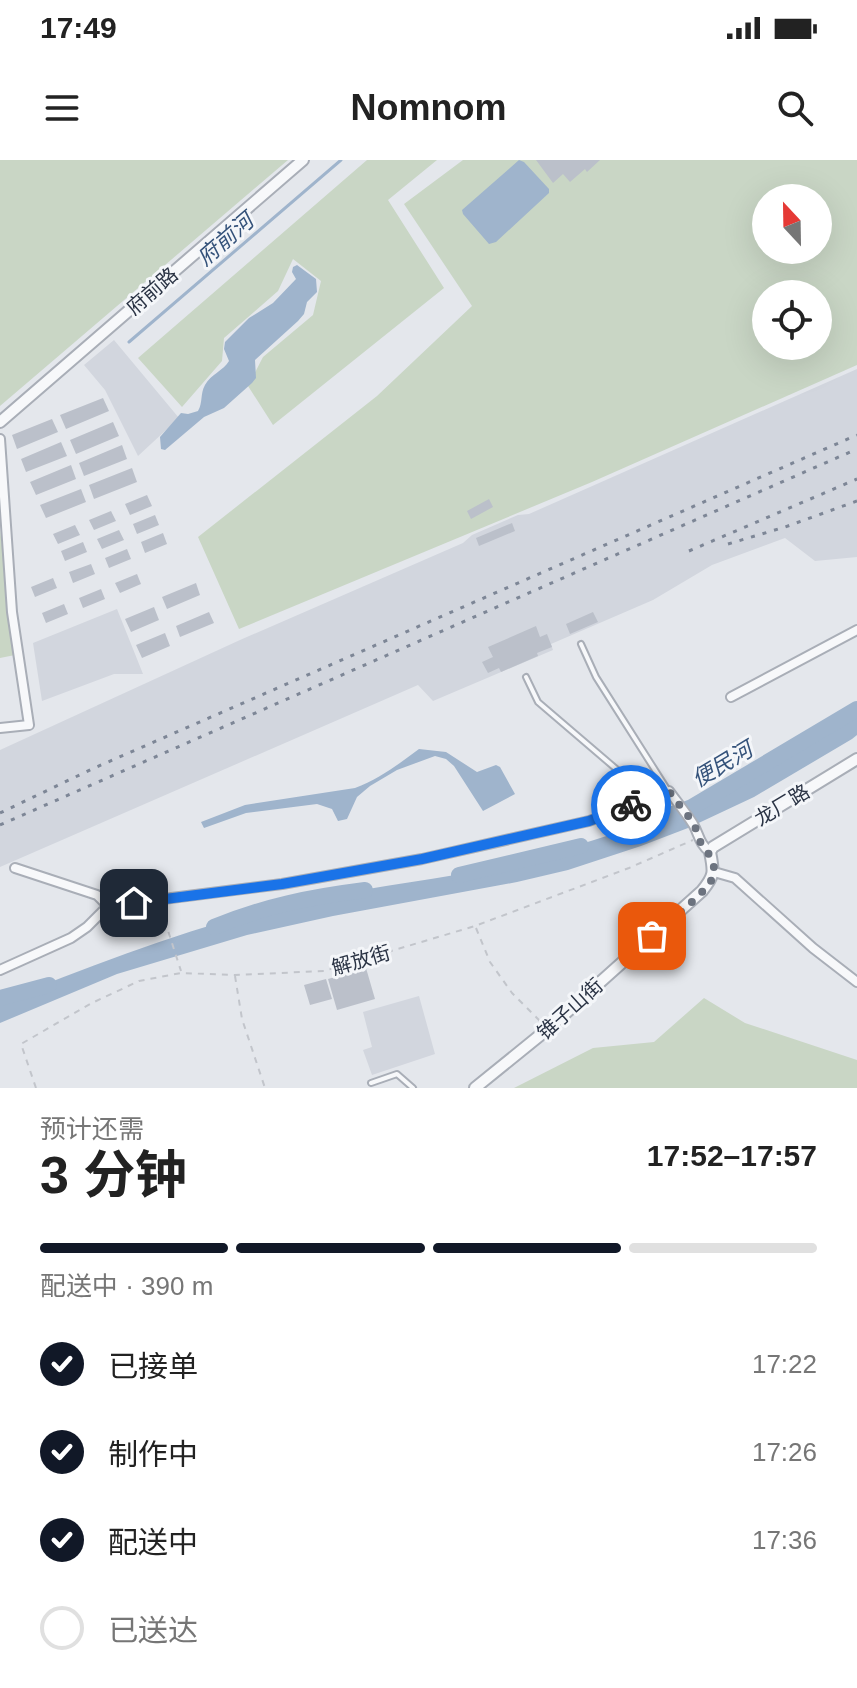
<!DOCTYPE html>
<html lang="zh">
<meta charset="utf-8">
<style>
body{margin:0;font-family:Helvetica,"Noto Sans SC",sans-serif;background:#f2f2f2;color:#222;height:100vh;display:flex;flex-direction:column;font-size:30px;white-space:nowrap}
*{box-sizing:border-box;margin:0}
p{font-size:26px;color:#767676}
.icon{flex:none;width:44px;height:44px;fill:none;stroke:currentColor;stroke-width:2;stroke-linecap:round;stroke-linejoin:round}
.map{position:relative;height:928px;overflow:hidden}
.drawer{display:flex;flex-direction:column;background:#fff;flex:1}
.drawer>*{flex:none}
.needle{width:52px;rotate:338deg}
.controls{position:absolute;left:752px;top:24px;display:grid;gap:16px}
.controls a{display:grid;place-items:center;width:80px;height:80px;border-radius:50%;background:#fff;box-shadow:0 8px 32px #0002;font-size:40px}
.pin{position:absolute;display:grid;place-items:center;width:68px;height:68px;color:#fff;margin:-34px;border-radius:16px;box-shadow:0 4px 12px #0006}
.courier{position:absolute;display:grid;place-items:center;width:80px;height:80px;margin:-40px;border:6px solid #1a73e8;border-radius:50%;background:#fff;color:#222;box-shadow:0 2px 10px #0007}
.headline em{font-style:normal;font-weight:700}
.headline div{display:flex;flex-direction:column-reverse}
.headline{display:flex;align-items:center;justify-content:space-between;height:136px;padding:0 40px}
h1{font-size:52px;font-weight:700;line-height:60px}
.bar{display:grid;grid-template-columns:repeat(4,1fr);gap:12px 8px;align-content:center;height:96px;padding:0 40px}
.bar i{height:10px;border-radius:6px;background:#e0e0e0}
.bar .on{background:#111827}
.bar p{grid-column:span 4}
ol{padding:0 40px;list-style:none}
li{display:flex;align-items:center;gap:24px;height:88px}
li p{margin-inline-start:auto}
li .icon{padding:8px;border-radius:50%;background:#111827;color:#fff;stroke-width:4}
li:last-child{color:#767676}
li i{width:44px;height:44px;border:4px solid #e0e0e0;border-radius:50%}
.status{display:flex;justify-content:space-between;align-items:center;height:56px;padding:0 40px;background:#fff;direction:ltr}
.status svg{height:22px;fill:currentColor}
header{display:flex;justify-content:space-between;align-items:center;height:104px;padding:0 40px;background:#fff;font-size:36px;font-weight:700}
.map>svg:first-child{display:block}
.built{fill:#d2d6de}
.green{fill:#c9d6c5;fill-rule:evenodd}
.water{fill:#9fb4cc}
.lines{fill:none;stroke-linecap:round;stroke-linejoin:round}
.stream{stroke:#9fb4cc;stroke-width:3}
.river{stroke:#9fb4cc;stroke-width:16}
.building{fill:#bbc0ca}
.service-casing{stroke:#a9aeb7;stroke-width:8}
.minor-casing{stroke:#a9aeb7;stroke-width:12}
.tertiary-casing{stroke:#a9aeb7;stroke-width:14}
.path{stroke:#c2c5cb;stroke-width:2;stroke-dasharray:6 6;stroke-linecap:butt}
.service{stroke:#f7f8fa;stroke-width:4}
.minor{stroke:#f7f8fa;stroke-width:8}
.tertiary{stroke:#f7f8fa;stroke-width:10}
.rail{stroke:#7d8696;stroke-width:3;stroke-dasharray:4 8;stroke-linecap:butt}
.done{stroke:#6c737f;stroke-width:8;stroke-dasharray:0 14.4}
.route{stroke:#1a73e8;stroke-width:10}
.labels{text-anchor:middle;stroke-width:6;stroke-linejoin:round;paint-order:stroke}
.street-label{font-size:20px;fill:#2b3445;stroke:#f4f6f9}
.water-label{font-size:22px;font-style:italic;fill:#34527a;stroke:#f4f6f9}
</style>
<div class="status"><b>17:49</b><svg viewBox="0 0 49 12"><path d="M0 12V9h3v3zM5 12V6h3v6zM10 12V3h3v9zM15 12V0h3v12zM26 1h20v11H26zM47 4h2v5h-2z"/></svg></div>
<header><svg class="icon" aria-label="menu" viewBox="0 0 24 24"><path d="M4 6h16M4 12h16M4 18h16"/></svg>Nomnom<svg class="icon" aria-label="search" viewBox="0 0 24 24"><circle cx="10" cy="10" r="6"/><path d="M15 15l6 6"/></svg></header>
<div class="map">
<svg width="857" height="928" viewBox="0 0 857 928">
<rect width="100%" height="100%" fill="#e4e7ec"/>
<path class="built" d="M114 180 179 258 138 296 105 230 84 205Z
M857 209V397L815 401 785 378 712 405 653 440 551 484 553 490 433 541 418 525 0 707V590L240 480 463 383 472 375 518 355 529 354Z
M117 449 143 514H114L42 541 33 483Z
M419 836 435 894 372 915 363 890 372 887 363 852Z"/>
<path class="green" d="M0 0H288L0 246Z
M367 0H437L388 40 444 128 273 265 248 226 263 197 313 155 321 121 293 99 278 131 224 178 222 201 182 247 138 198Z
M463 0H857V205L592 322 239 469 198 377 377 236 472 146 404 44ZM766 38H818V90H766ZM766 134H818V186H766Z
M0 369 15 495 0 498Z
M704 838 745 863 857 900V928H514L593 888 654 882Z"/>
<path class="water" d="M519 0 524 2 549 29V33L496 82 489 84 463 54 462 50Z
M297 105 316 119 317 132 307 142 304 154 298 161 255 200 256 218 252 223 224 248 204 257 165 290 161 289 160 277 181 253 188 254 198 251C203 242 200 234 205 225 211 214 223 211 229 201L224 189 225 182 249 158 273 143 296 119 292 112 293 107Z
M857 552V575L852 579 754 637 688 668 641 686 568 710 517 722 333 756 247 775 117 814 0 863V842C90 806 181 771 276 747 335 733 395 725 455 715 511 706 566 689 619 672 648 662 678 654 705 642 758 617 808 583 857 552Z
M419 589 446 592 477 612 496 605 500 607 515 634 483 651 454 606 446 599 435 596 397 610 370 626 357 637 347 659 338 661 332 649 317 644 246 653 204 668 201 662 245 645 355 628C379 619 399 604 419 589Z"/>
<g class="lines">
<path class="stream" d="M129 182 341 0"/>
<path class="river" d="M648 663 692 647 857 549
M459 715 581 686
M214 767C265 746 310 737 365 730
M0 838 49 825"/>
</g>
<path class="building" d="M536 0H600L587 12 585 9 570 22 563 14 553 23Z
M103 238 109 251 66 269 60 255Z
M52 259 58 272 17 289 12 275Z
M113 262 119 276 76 294 70 280Z
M61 282 67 296 26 312 21 299Z
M122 285 127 299 84 316 79 303Z
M71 305 76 319 36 335 30 322Z
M132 308 137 322 94 339 89 325Z
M81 329 86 342 46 358 40 345Z
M147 335 152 346 130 355 125 344Z
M489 339 493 347 471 359 467 351Z
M111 351 116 361 94 370 89 360Z
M155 355 159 365 137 374 133 364Z
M512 363 515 371 479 386 476 378Z
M75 365 80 375 58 384 53 374Z
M119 370 124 380 102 389 97 379Z
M163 373 167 384 145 393 141 382Z
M83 382 87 392 65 401 61 391Z
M127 389 131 399 109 408 105 398Z
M91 404 95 414 73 423 69 412Z
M137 414 141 424 120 433 115 423Z
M53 418 57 428 35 437 31 427Z
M196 423 200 435 167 449 162 437Z
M101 429 105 439 83 448 79 438Z
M64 444 68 454 46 463 42 453Z
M154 447 159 460 131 472 125 459Z
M209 452 214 463 180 477 176 466Z
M593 452 598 462 570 474 566 464Z
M536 466 540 477 547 474 552 487 537 493 538 496 501 512 499 508 488 513 482 502 493 497 488 487Z
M165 473 170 486 142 498 136 485Z
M366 808 375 839 337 850 328 819Z
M326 819 332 839 310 845 304 825Z"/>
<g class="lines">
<defs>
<path id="service" d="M581 484 596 517 667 629
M526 517 538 542 649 637
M371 923 397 914 413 928"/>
<path id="minor" d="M0 279 12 452 29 565 0 568
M731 537 857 470
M15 708 97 735 108 746
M714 712 735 718 813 788 857 822
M0 810 71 778 87 767 108 746 282 724 422 699 589 661 669 631C677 642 686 653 693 664 699 674 699 684 710 692"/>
<path id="tertiary" d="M0 262 303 0
M475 928 549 868 702 731C715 715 714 712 710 692L713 687 857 599"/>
</defs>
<use href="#service" class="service-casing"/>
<use href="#minor" class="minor-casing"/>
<use href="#tertiary" class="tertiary-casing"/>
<path class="path" d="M161 749 181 811
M476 768 490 802 512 833 542 863
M235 816 242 859 265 928
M36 928 21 884 92 843 139 821 181 813 235 815 324 811 475 766 629 708 693 680"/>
<use href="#service" class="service"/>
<use href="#minor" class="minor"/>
<use href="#tertiary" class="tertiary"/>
<path class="rail" d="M728 384 785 367 857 341
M689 391 857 319
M0 653 92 609 857 275
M0 665 857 289"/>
</g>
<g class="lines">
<path class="done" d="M631 645 669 631C677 643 689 655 695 667 697 671 697 676 699 679 704 692 715 695 714 713 713 729 665 764 652 776"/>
<path class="route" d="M134 743 282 724 422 699 589 661 631 645"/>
</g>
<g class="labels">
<g class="street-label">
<text transform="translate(152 131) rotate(-41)" y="7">府前路</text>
<text transform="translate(782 645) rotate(-31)" y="7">龙厂路</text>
<text transform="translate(361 800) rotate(-16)" y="7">解放街</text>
<text transform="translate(570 849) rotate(-42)" y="7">锥子山街</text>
</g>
<g class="water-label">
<text transform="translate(225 79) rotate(-41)" y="8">府前河</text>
<text transform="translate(722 604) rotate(-31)" y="8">便民河</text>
</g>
</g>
</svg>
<div class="controls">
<a><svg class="needle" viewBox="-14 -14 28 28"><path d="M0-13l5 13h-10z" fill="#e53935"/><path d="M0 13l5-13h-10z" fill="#767676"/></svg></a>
<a><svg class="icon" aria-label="locate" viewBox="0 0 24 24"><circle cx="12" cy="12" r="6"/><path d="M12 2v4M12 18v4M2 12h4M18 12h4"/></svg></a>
</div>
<div class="pin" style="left:652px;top:776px;background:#ea580c"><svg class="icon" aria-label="bag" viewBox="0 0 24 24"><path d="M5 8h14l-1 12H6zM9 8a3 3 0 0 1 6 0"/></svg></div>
<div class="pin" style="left:134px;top:743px;background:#1f2937"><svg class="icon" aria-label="home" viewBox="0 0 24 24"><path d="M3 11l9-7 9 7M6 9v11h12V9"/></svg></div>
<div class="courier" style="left:631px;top:645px"><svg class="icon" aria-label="bike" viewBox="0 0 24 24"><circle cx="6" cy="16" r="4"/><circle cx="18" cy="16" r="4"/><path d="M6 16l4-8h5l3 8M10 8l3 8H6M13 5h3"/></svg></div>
</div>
<section class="drawer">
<div class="headline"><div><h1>3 分钟</h1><p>预计还需</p></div><em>17:52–17:57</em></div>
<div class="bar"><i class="on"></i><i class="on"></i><i class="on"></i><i></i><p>配送中 · 390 m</p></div>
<ol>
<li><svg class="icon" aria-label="check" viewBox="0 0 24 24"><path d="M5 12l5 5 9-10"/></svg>已接单<p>17:22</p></li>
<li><svg class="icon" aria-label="check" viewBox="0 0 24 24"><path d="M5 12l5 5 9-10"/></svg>制作中<p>17:26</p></li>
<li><svg class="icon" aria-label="check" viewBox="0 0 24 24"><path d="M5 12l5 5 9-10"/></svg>配送中<p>17:36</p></li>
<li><i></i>已送达</li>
</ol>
</section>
